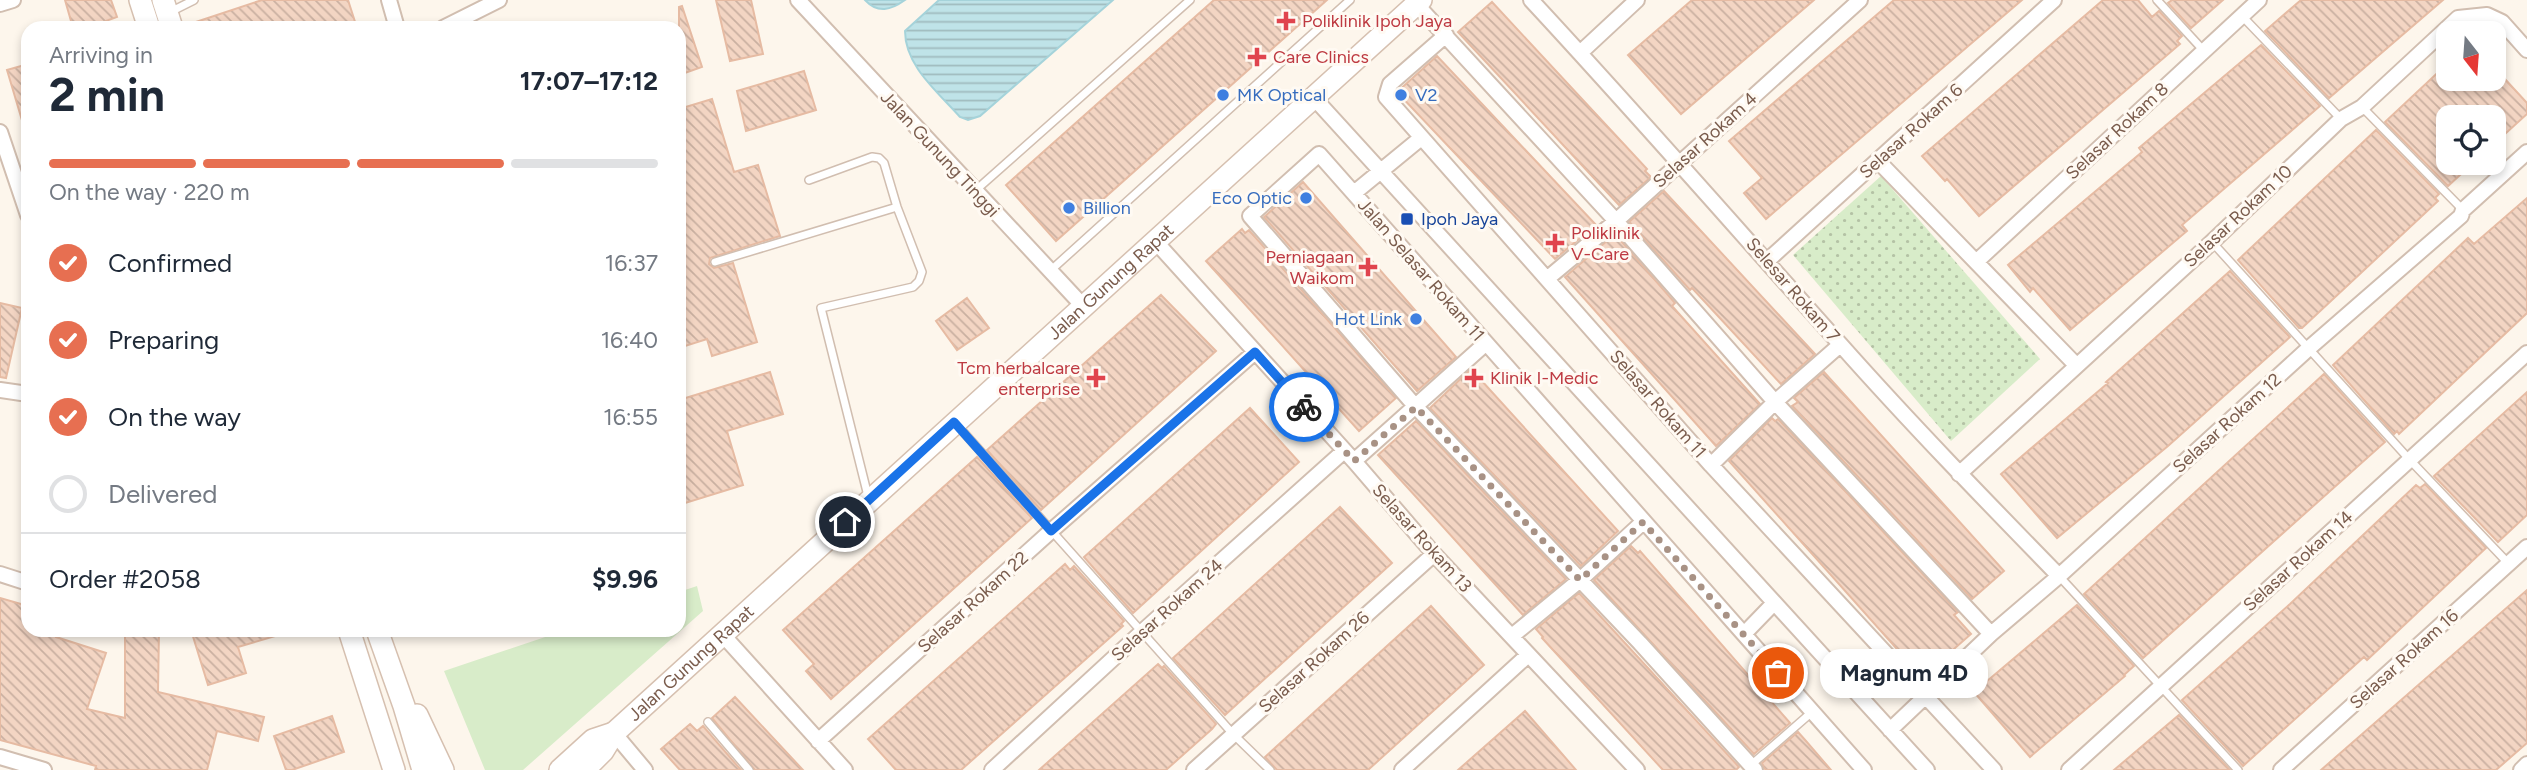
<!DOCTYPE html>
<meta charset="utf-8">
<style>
body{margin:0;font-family:Figtree,sans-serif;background:#f6f6f7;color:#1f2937;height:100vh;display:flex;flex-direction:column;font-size:26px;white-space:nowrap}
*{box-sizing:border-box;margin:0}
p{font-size:23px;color:#747a83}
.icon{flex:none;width:38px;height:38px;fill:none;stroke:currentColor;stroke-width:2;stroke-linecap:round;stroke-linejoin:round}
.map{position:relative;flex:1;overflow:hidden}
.details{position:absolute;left:21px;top:21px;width:665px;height:616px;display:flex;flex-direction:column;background:#fff;border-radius:21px;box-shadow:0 4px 10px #0003}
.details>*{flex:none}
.needle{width:46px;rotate:163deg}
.buttons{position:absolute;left:2436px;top:21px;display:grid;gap:14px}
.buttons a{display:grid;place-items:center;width:70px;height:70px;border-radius:14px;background:#fff;box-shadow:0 4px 10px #0003;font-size:35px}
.pin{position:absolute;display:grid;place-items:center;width:60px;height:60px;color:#fff;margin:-30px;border:4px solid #fff;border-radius:50%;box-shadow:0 2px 7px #0007}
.courier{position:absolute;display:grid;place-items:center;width:70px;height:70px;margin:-35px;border:5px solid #1a73e8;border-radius:50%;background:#fff;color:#222;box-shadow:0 2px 9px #0007}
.bubble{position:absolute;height:49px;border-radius:21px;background:#fff;box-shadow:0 4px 10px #0003;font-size:23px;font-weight:700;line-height:49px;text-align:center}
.head em{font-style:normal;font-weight:700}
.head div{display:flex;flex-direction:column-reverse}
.head{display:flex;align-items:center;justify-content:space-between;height:119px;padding:0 28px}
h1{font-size:46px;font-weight:700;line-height:52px}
.bar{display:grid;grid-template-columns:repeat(4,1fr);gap:10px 7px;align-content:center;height:84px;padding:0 28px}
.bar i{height:9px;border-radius:5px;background:#e0e1e3}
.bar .current{background:#e76f51}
.bar p{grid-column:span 4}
.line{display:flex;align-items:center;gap:18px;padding:0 28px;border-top:2px solid #e0e1e3}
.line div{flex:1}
ol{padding:0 28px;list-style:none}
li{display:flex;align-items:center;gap:21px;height:77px}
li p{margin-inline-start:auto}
li .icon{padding:7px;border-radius:50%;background:#e76f51;color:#fff;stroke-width:4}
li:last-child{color:#747a83}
li i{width:38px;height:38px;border:4px solid #e0e1e3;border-radius:50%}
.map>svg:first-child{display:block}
.grass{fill:#d8ecc9}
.park{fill:url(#park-dots)}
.water{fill:url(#water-rules);stroke:#a5d3da;stroke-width:2}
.building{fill:url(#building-back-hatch);stroke:#e6bba3;stroke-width:2}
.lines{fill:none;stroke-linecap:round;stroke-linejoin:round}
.lane-casing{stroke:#d1beb0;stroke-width:10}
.street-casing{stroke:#d1beb0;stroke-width:18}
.secondary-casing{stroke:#d6c0b0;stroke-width:24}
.lane{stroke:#fff;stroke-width:7}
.street{stroke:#fff;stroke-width:14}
.secondary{stroke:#fff;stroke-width:21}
.done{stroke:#a89285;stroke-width:7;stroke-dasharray:0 12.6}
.route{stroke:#1a73e8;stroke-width:9}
.health-dot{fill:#e0444e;stroke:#fffaf3;stroke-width:2.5}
.shop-dot{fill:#3f7fe0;stroke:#fffaf3;stroke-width:2.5}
.transit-dot{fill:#1a4fb4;stroke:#fffaf3;stroke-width:2.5}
.labels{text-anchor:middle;stroke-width:6;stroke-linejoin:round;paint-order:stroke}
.health-label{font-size:18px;fill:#be3a42;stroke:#fffaf3;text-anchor:start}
.shop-label{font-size:18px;fill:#366cbe;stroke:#fffaf3;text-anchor:start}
.street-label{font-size:18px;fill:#7a5c4d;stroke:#fffaf3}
.transit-label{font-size:18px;fill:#164399;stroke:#fffaf3;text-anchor:start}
</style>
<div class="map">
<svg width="2527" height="770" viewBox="0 0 2527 770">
<defs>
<pattern id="park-dots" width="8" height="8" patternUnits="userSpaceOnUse" patternTransform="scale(1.75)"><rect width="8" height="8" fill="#d8ecc9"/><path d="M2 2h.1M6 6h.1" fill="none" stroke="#b4c2a5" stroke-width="1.8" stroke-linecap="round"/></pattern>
<pattern id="water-rules" width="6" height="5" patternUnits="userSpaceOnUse" patternTransform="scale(1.75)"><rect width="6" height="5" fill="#bfe3e8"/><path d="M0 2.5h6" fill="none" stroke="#a0bbbe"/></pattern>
<pattern id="building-back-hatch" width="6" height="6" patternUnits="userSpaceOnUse" patternTransform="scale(1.75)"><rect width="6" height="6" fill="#f3d5c3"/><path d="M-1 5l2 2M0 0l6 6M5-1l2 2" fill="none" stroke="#cab0a1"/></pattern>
</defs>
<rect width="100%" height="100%" fill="#fdf6ec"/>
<path class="grass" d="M697 586 703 611 523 770H485L444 671 566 630H679V592Z"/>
<path class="park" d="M1881 176 2040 359 1951 441 1793 255Z"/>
<path class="water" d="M865 0H905C891 10 878 14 865 0Z
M939 0H1113L980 116 968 120 960 117C938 92 905 66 905 31Z"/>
<path class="building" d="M65 0H111L117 17 87 28H73Z
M262 0H348L357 28H188L187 25Z
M716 0H751L763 54 730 61Z
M1214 0H1327L1056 241 1006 185Z
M1692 0H1814L1681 114 1628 55Z
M1894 0H2022L1766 219 1744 193 1762 178 1729 141Z
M2103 0H2138L2152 17 2159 11 2182 36 2177 41 2180 44 1979 216 1947 179 1945 181 1922 156Z
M2172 0H2223L2191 28 2168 3Z
M2301 0H2443L2329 98 2265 31Z
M1492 2 1647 169 1645 171 1651 177 1619 205 1458 32Z
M682 6 702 67 679 75V7Z
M2261 45 2320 106 2182 225 2187 231 2070 330 2033 288 2030 292 2008 265 2142 152 2139 148Z
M1437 56 1596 225 1555 259 1397 92Z
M2448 63V79H2494V67L2527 103V114L2494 144V117H2448V163H2473L2448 186 2385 122Z
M28 64V127H24L7 70Z
M804 71 816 110 746 131 737 91Z
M712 99 734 172 758 165 780 236 710 258 709 264 714 268 733 263 757 342 712 356 707 339 679 348V109Z
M2376 130 2439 194 2435 198 2438 201 2302 328H2299L2238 260Z
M1303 182 1456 357 1417 391 1264 217Z
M1664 191 1815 354 1781 384 1692 288 1690 290 1629 222Z
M2527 198V313L2399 434 2397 431 2394 434 2333 365 2468 238 2474 244Z
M1242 229 1245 233 1249 230 1396 398 1359 431 1206 261Z
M1615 234 1675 303 1672 306 1760 404 1716 446 1565 277Z
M2230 271 2290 337 2168 446 2057 538 2001 474 2108 383 2106 382Z
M1161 295 1216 351 1041 510 987 450Z
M967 298 989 328 957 350 936 321Z
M0 303 22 308 6 378 0 377Z
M1471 369 1618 531 1581 566 1430 408Z
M770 372 783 414 727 431 743 485 679 505V400Z
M1824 372 2004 571 1972 599 1792 406 1798 402 1794 398Z
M2324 374 2385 442 2143 658 2084 594Z
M2527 392V515L2498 542 2434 476Z
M1250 408 1299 462 1133 613 1084 557Z
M1772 418 1775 421 1778 419 1958 612 1954 615 1971 634 1922 677 1729 461Z
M1416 421 1566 579 1523 615 1378 455Z
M977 457 1032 518 831 699 806 671 814 664 783 630Z
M2425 484 2486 548 2367 660 2364 657 2243 766 2182 700 2290 604 2416 485 2420 488Z
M1340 507 1392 563 1225 715 1173 658Z
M1631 546 1638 553 1640 551 1790 723 1754 754 1594 580Z
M1065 564 1070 570 1074 566 1124 621 1121 624 1123 626 961 770H896L868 739Z
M2527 590V743L2496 770H2321Z
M1579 593 1739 767 1736 770H1663L1542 638 1543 637 1536 629Z
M0 598 28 606V630H58L56 637 106 653 87 709 125 718V631H159L158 692 264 717 258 741 217 731 207 770H95L96 766 0 740Z
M2077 605 2134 666 2124 675 2125 676 2030 757 1974 692Z
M1431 606 1484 665 1368 770H1277L1265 757Z
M191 630H282V634L238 647 246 673 208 685Z
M1158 664 1162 668 1164 666 1216 724 1212 729 1166 770H1039Z
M735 697 803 770H755L712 718Z
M1525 711 1576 770H1458Z
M2179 715 2230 770H2114Z
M332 716 344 752 292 770H286L274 736Z
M690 724 697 731 703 726 741 770H680L661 749Z
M1798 732 1806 741 1831 770H1766L1764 768 1762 763Z"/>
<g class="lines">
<defs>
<path id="lane" d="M2157 0 2204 51
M170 12 194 0
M2242 16 2341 119
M2362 107 2463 210
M809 180 872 157 879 158 884 163 897 207 922 272 919 281 913 287 821 308 868 496
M976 190 1190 0
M2212 242 2409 459 2508 563
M715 262 897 207
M1050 271 1350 0
M958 426 1233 734 1270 770
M2059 576 2238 770
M708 722 749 770
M1751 765 1812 712"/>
<path id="street" d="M389 0 397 28
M798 0 1084 307
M1531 0C1636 113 1737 229 1840 344 1911 424 1985 500 2059 576
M0 4 13 0
M1416 4 1616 221 1775 402 1991 634
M443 28 499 0
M1446 35 1390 84 1386 97 1711 465 1994 770
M1580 53 1637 0
M1315 99 1927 770
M0 132 28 215
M1878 161 2076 365
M1354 193 1421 138
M1155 241 1354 461 1434 554 1637 770
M1767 261 2054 0
M1976 262 2259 0
M1548 278 1616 221 1860 0
M0 390 28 394
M1354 461 1485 344
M1711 465 1775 402 1840 345
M1959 474 2212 242 2341 119 2362 107 2458 18 2487 15 2502 22 2527 50
M0 574 28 583
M722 634 845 770
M1744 634 1774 603
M1512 636 1580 580 1643 522
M1890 730 1991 634 2059 576 2308 349 2461 216 2463 210 2527 152
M614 733 645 770
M818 741 1051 531 1255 352
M0 757 44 770
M992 770 1143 631 1344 451
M1194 770 1434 554
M1402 770 1528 655
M1755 770 1640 643 1416 407 1250 216 1319 154 1864 770
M2069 770 2527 353
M2281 770 2527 547
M2521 770 2527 764"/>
<g id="secondary">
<path d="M140 0 149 28"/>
<path d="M163 0 172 28"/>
<path d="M349 630 394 770"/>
<path d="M377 630 404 706 423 770"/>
<path d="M417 715 443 770"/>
<path d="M560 770 593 740 614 733"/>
<path id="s1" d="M584 770 603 751 614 733 1421 0"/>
</g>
</defs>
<use href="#lane" class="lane-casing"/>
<use href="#street" class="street-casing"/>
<use href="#secondary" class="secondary-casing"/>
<use href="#lane" class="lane"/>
<use href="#street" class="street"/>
<use href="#secondary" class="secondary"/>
</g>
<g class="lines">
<path class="done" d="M1304 407 1354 461 1416 407 1580 580 1643 522 1778 673"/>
<path class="route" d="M845 522 954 422 1051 531 1255 352 1304 407"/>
</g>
<g class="health-dot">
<path d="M1282.5 10.5h7v7h7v7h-7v7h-7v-7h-7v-7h7z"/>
<path d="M1253.5 46.5h7v7h7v7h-7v7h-7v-7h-7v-7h7z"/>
<path d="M1551.5 232.5h7v7h7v7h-7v7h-7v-7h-7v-7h7z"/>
<path d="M1364.5 256.5h7v7h7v7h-7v7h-7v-7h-7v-7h7z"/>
<path d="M1092.5 367.5h7v7h7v7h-7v7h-7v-7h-7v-7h7z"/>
<path d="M1470.5 367.5h7v7h7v7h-7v7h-7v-7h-7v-7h7z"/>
</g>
<g class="shop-dot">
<circle cx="1223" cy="95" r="7"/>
<circle cx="1401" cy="95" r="7"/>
<circle cx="1306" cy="198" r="7"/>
<circle cx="1069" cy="208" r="7"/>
<circle cx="1416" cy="319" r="7"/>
</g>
<rect class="transit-dot" x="1400" y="212" width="14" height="14" rx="3.5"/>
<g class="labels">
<g class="health-label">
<text x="1302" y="27">Poliklinik Ipoh Jaya</text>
<text x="1273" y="63">Care Clinics</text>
<text x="1571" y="239">Poliklinik<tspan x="1571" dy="21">V-Care</tspan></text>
<text x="1354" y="263" text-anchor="end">Perniagaan<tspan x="1354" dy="21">Waikom</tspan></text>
<text x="1080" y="374" text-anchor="end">Tcm herbalcare<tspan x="1080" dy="21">enterprise</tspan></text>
<text x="1490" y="384">Klinik I-Medic</text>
</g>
<g class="shop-label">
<text x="1237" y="101">MK Optical</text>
<text x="1415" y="101">V2</text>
<text x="1292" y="204" text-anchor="end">Eco Optic</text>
<text x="1083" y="214">Billion</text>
<text x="1402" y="325" text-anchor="end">Hot Link</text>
</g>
<g class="street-label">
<text transform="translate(1911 131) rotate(-42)" y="6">Selasar Rokam 6</text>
<text transform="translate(2117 131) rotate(-43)" y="6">Selasar Rokam 8</text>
<text transform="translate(1705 140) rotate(-42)" y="6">Selasar Rokam 4</text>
<text transform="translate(940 154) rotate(47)" y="6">Jalan Gunung Tinggi</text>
<text transform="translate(2238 216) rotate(-43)" y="6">Selasar Rokam 10</text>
<text transform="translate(1421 270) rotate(49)" y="6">Jalan Selasar Rokam 11</text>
<text dy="6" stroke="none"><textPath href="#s1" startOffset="719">Jalan Gunung Rapat</textPath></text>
<text transform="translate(1793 290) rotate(49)" y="6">Selesar Rokam 7</text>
<text transform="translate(1658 404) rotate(49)" y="6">Selasar Rokam 11</text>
<text transform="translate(2227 423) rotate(-42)" y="6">Selasar Rokam 12</text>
<text transform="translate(1422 538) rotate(48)" y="6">Selasar Rokam 13</text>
<text transform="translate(2298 561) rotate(-42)" y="6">Selasar Rokam 14</text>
<text transform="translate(973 602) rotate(-42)" y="6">Selasar Rokam 22</text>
<text transform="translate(1167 610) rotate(-42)" y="6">Selasar Rokam 24</text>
<text transform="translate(2404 659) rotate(-42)" y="6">Selasar Rokam 16</text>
<text transform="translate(1314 662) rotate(-42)" y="6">Selasar Rokam 26</text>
<text dy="6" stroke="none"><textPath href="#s1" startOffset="152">Jalan Gunung Rapat</textPath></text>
</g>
<g class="transit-label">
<text x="1421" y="225">Ipoh Jaya</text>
</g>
</g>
</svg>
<div class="buttons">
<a><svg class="needle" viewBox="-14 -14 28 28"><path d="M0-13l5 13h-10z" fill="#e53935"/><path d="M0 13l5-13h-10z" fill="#747a83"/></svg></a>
<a><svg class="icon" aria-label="locate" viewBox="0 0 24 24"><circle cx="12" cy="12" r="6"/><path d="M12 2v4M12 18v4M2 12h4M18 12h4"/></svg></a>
</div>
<div class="pin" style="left:1778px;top:673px;background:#ea580c"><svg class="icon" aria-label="bag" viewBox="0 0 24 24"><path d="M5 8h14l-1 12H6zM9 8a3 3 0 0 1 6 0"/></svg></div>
<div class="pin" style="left:845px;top:522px;background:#1f2937"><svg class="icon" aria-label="home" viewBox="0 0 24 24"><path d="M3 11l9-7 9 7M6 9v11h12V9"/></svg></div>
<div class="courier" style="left:1304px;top:407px"><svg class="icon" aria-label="bike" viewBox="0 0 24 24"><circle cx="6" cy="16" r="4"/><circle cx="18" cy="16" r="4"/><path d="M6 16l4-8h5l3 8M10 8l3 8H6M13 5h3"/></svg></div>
<div class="bubble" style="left:1820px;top:649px;width:168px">Magnum 4D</div>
<section class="details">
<div class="head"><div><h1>2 min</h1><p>Arriving in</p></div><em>17:07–17:12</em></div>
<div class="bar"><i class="current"></i><i class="current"></i><i class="current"></i><i></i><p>On the way · 220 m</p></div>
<ol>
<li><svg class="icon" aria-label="check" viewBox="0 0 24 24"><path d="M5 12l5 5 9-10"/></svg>Confirmed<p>16:37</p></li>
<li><svg class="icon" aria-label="check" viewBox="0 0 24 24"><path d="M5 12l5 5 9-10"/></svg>Preparing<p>16:40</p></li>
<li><svg class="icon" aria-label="check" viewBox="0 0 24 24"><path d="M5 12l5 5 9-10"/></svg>On the way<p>16:55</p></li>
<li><i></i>Delivered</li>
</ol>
<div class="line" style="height:91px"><div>Order #2058</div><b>$9.96</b></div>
</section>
</div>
